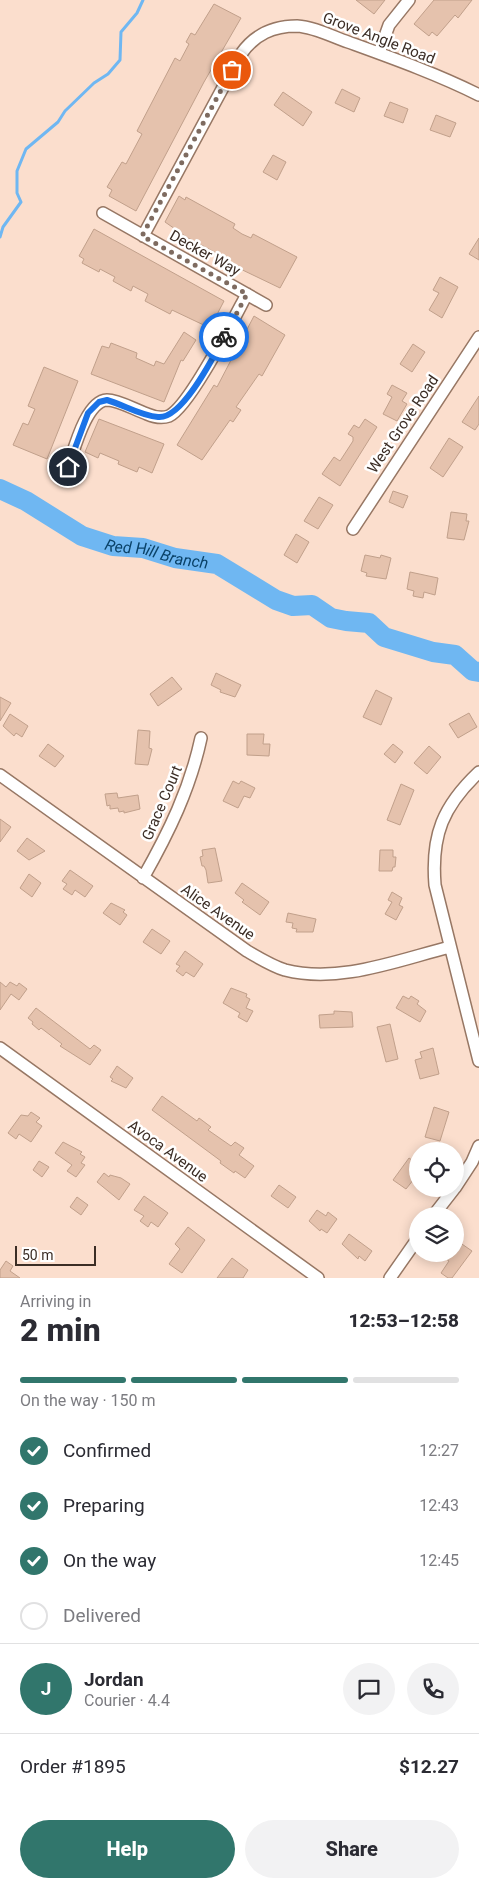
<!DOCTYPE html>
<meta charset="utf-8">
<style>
body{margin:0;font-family:Roboto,sans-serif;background:#f2f2f3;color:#2b2b33;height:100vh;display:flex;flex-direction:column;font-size:19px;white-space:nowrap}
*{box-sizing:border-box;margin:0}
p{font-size:16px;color:#7c7c81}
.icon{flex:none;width:28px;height:28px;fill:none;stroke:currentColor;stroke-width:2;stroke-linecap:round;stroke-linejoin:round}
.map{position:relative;height:1278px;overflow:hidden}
.details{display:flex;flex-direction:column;background:#fff;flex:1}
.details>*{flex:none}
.tools{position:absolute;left:409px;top:1142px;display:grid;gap:10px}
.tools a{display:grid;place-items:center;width:55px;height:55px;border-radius:50%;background:#fff;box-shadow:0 2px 12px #0003;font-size:25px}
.scale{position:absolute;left:15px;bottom:12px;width:81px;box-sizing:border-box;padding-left:5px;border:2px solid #3b2d25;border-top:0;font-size:14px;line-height:18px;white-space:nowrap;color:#3b2d25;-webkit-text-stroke:4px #fff;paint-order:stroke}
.pin{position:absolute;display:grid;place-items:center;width:42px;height:42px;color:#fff;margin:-21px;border:2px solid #fff;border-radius:50%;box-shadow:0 1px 5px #0007}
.courier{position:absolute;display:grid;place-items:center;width:50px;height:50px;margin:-25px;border:4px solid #1a73e8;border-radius:50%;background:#fff;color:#222;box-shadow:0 1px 6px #0007}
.summary em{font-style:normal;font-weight:800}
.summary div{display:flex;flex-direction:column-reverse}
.summary{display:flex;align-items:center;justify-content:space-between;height:85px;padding:0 20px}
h1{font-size:32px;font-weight:800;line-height:38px}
.bar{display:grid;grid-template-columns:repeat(4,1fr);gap:8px 5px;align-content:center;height:60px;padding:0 20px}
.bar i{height:6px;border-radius:4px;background:#e1e1e2}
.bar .on{background:#31766c}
.bar p{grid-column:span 4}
.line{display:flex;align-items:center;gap:12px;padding:0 20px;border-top:1px solid #e1e1e2}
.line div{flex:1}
.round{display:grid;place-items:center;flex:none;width:52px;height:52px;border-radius:26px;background:#f2f2f3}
ol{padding:0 20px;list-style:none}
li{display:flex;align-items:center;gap:15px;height:55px}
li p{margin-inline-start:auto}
li .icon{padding:5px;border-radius:50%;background:#31766c;color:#fff;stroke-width:4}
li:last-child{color:#7c7c81}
li i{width:28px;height:28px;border:2px solid #e1e1e2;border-radius:50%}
.primary-button{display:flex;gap:10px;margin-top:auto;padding:10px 20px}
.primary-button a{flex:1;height:58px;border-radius:30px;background:#31766c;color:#fff;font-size:20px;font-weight:800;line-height:58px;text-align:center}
.primary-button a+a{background:#f2f2f3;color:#2b2b33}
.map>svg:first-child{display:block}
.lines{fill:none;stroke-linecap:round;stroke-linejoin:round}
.stream{stroke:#6fb7f2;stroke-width:3}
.river{stroke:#6fb7f2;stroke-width:20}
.building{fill:#e5c2ad;stroke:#c1a08b}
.service-casing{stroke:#977764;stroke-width:8}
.minor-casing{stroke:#977764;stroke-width:14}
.service{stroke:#fff;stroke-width:5.5}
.minor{stroke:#fff;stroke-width:11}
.done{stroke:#7e6b60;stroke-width:5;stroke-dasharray:0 9}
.route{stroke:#1a73e8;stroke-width:6}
.labels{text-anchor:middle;stroke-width:5;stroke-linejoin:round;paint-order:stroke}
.street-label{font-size:15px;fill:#3b2d25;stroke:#fff}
.water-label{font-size:16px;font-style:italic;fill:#0a4268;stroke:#fff}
</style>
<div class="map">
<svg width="479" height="1278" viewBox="0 0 479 1278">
<rect width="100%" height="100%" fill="#fbdecd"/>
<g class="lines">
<path class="stream" d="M0 237 3 227 21 202 17 193V171L26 149 58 122 65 111 94 83 108 74 120 60 121 32 137 13 143 0"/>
<path class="river" id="s1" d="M0 489 26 501 82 536 113 546 143 548 175 558 217 564 276 600 293 606 312 605 331 618 346 621 369 623 384 637 433 652 455 655 473 671 479 672"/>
</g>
<path class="building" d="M356 0H385L374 14Z
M434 0H472L458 18 455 15 437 36 432 32 429 36 414 24Z
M214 4 241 18 204 82 136 211 109 196 112 190 107 187 122 162 126 164 142 134 137 131 175 58 180 61 189 44 186 42 191 33 195 35Z
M342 89 360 98 354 112 335 103Z
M283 92 312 112 303 126 274 105Z
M390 102 408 109 403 123 384 116Z
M436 115 456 123 450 137 430 130Z
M273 155 286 162 277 180 263 172Z
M179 196 185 200 186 197 235 224 233 228 242 234 251 238 253 234 297 257 280 288 230 264 222 256 188 238 165 222Z
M94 229 224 301 210 328 172 310 170 314 145 301 148 294 133 286 131 291 113 281 115 277 100 269 99 272 82 263 84 259 79 256Z
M479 238V260L469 254Z
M440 277 458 287 442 318 429 310 439 293 433 290Z
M254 316 285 335 262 376 259 374 236 407 241 410 233 422 230 420 202 460 177 445 214 385 217 387Z
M184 332 196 340 183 361 181 360 164 402 91 374 102 346 109 348 111 343 137 353 136 358 154 366 156 361 164 364Z
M413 344 425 352 412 372 400 364Z
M44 367 78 381 47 459 13 445 23 423 28 425 35 409 28 406Z
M392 385 407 393 402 401 407 404 397 421 383 414 392 397 387 394Z
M479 396V424L475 430 462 422Z
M99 419 164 444 152 473 139 467 137 472 118 464 119 461 100 453 98 458 85 452Z
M365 419 377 427 340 486 322 474 334 457 340 461 353 441V437L348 434 354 425 359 428Z
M449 438 463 447 443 477 430 468Z
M393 491 408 496 403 508 389 502Z
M319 497 333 505 318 529 304 521Z
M451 512 467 514 466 521H469L464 540 447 538Z
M296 534 309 542 297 563 284 555Z
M365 555 380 558 381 555 391 558 386 579 366 576 367 573 361 571Z
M410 572 438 578 435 595 424 592 423 598 413 596 414 591 407 589Z
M216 673 241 685 235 697 220 692 221 690 211 685Z
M172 677 182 689 158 706 150 694Z
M376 690 392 698 381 725 363 717Z
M0 697 11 703 0 721Z
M469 713 477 727 458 738 449 724Z
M10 714 28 726 22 737 16 733 14 736 3 726Z
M138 730 150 731 149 748 152 749 148 765 135 764Z
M247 734H264L263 744H270L269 756 247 755Z
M48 744 64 756 55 767 39 756Z
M393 744 403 752 395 763 384 754Z
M429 746 441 757 427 774 414 763Z
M233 781 239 784 241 781 255 788 250 798 244 796 238 808 223 801Z
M401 784 414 790 400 825 387 820Z
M117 793 118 798 138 795 140 809 124 813V811L119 812 118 808 110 809V805L107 806 105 794Z
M0 819 11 827 0 842Z
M27 838 45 851 29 860 17 851Z
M215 848 222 881 208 883 206 870 204 866H202L200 857 203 856 202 850Z
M380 850H393V857H396L395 867H393L392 871H379Z
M70 870 93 886 85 897 75 890 72 895 63 889 67 884 62 881Z
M29 874 41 883 32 897 20 888Z
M242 883 269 902 260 915 242 902 244 900 235 893Z
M392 892 402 898 399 905 403 907 396 920 385 914 392 902 388 900Z
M111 903 125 910 123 912 127 915 120 925 103 913Z
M288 913 316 919 313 932H296L297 929 292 928 293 923 286 922Z
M152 929 170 941 161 954 143 942Z
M185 951 203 964 194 977 186 972 183 976 176 971 180 966 176 964Z
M0 982 6 987 10 982 17 986 19 983 27 989 19 1000 11 994 0 1010Z
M231 988 247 994 246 997 250 999 246 1008 253 1011 247 1022 238 1017 240 1013 223 1003Z
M403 996 409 999 411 996 419 1001 417 1004 426 1011 420 1022 396 1008Z
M36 1008 90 1049 94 1045 101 1050 90 1065 60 1046 62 1044 41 1028 39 1030 32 1024 33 1022 28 1018Z
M334 1011 352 1012 353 1027 320 1028 319 1015 334 1014Z
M390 1024 398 1059 386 1062 377 1027Z
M433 1048 439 1074 420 1079 415 1060 422 1058 420 1052Z
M117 1066 133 1078 126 1088 111 1081 113 1079 110 1077Z
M162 1096 197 1121 199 1118 211 1127 208 1130 231 1146 235 1142 244 1148 239 1155 254 1166 245 1178 235 1171 234 1173 220 1163 221 1161 152 1110Z
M434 1107 449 1112 440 1141 425 1137Z
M31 1112 40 1118 36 1122 42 1126 31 1142 19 1134 16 1139 8 1133 21 1115 28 1116Z
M63 1142 82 1152 80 1154 85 1157 81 1163 85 1165 76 1177 67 1171 72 1165 55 1153Z
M409 1158 418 1164V1174L406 1189 393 1180Z
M39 1161 49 1167 42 1177 33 1170Z
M104 1173 109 1177 110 1175 121 1178 130 1184 119 1200 97 1182Z
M279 1185 296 1197 288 1208 271 1196Z
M144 1196 168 1213 158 1227 151 1222 148 1227 140 1221 144 1216 134 1210Z
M77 1197 88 1205 81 1215 70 1207Z
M317 1210 326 1216 328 1212 337 1219 327 1233 321 1229 320 1231 309 1221Z
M188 1227 205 1240 182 1273 169 1264 180 1249 175 1244Z
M349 1234 372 1251 365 1261 359 1256 358 1259 342 1244Z
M459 1242 472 1251 452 1278H448L441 1273 449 1261 446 1259 450 1254H455V1247Z
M232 1258 248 1270 243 1278H217Z
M6 1261 13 1266 10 1271 20 1278H0V1270Z"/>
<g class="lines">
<defs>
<path id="service" d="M71 459 81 463"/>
<path id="minor" d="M379 53 389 25 409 0
M103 213 266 305
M143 236 241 54C255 34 273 26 297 26 314 27 331 36 348 42 392 58 437 74 479 95
M68 467C74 450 86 401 107 400 119 400 135 410 147 414 154 417 161 419 169 416 190 406 234 318 247 294
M353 529 479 337
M479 772C443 806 431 835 435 885L479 1061
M0 775 247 951C259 958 272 966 285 970 339 984 398 960 450 947
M143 878C169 832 190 789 201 738
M0 1048 318 1278
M455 1188 472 1162 479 1146
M433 1216 454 1189
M390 1278 418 1238"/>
</defs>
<use href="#service" class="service-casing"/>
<use href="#minor" class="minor-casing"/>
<use href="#service" class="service"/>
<use href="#minor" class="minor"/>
</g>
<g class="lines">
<path class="done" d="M224 337 247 294 142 236 232 70"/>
<path class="route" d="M68 467 88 413 99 402 107 400C124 405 141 416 158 417 182 420 214 356 224 337"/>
</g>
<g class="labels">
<g class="street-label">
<text transform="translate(379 38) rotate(21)" y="5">Grove Angle Road</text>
<text transform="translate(205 253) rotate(29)" y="5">Decker Way</text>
<text transform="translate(403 424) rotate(-56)" y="5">West Grove Road</text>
<text transform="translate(162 803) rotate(-67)" y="5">Grace Court</text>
<text transform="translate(218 912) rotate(35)" y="5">Alice Avenue</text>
<text transform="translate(168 1151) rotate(36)" y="5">Avoca Avenue</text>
</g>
<g class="water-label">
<text dy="6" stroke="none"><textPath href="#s1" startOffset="172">Red Hill Branch</textPath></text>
</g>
</g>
</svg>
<div class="tools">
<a><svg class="icon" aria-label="locate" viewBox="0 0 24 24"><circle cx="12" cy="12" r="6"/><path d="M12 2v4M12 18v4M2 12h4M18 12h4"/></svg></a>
<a><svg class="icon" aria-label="layers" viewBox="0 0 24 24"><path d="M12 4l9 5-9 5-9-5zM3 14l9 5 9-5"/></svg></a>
</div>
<div class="scale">50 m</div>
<div class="pin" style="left:232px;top:70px;background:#ea580c"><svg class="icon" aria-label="bag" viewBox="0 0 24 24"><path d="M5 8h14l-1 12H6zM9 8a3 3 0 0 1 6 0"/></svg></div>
<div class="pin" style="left:68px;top:467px;background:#1f2937"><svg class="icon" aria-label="home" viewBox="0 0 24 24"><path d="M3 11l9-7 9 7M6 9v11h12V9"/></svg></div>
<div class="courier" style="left:224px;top:337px"><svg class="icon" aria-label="bike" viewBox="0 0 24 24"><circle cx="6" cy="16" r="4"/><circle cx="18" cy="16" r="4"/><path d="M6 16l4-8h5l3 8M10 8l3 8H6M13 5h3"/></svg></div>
</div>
<section class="details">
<div class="summary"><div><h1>2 min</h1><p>Arriving in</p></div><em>12:53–12:58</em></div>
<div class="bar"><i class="on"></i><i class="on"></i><i class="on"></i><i></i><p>On the way · 150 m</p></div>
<ol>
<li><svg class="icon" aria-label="check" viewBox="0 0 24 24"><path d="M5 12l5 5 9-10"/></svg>Confirmed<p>12:27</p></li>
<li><svg class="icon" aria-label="check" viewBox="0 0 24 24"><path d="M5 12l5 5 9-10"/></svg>Preparing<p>12:43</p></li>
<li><svg class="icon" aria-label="check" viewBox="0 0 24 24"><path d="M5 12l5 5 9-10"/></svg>On the way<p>12:45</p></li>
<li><i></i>Delivered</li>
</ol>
<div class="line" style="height:90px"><b class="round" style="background:#31766c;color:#fff">J</b><div><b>Jordan</b><p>Courier · 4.4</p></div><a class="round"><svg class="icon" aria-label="chat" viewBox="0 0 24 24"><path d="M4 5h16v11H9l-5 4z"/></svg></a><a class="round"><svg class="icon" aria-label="phone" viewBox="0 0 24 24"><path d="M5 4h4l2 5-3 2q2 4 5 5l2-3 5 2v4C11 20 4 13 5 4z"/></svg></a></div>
<div class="line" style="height:65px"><div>Order #1895</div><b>$12.27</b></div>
<div class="primary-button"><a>Help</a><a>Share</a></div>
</section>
